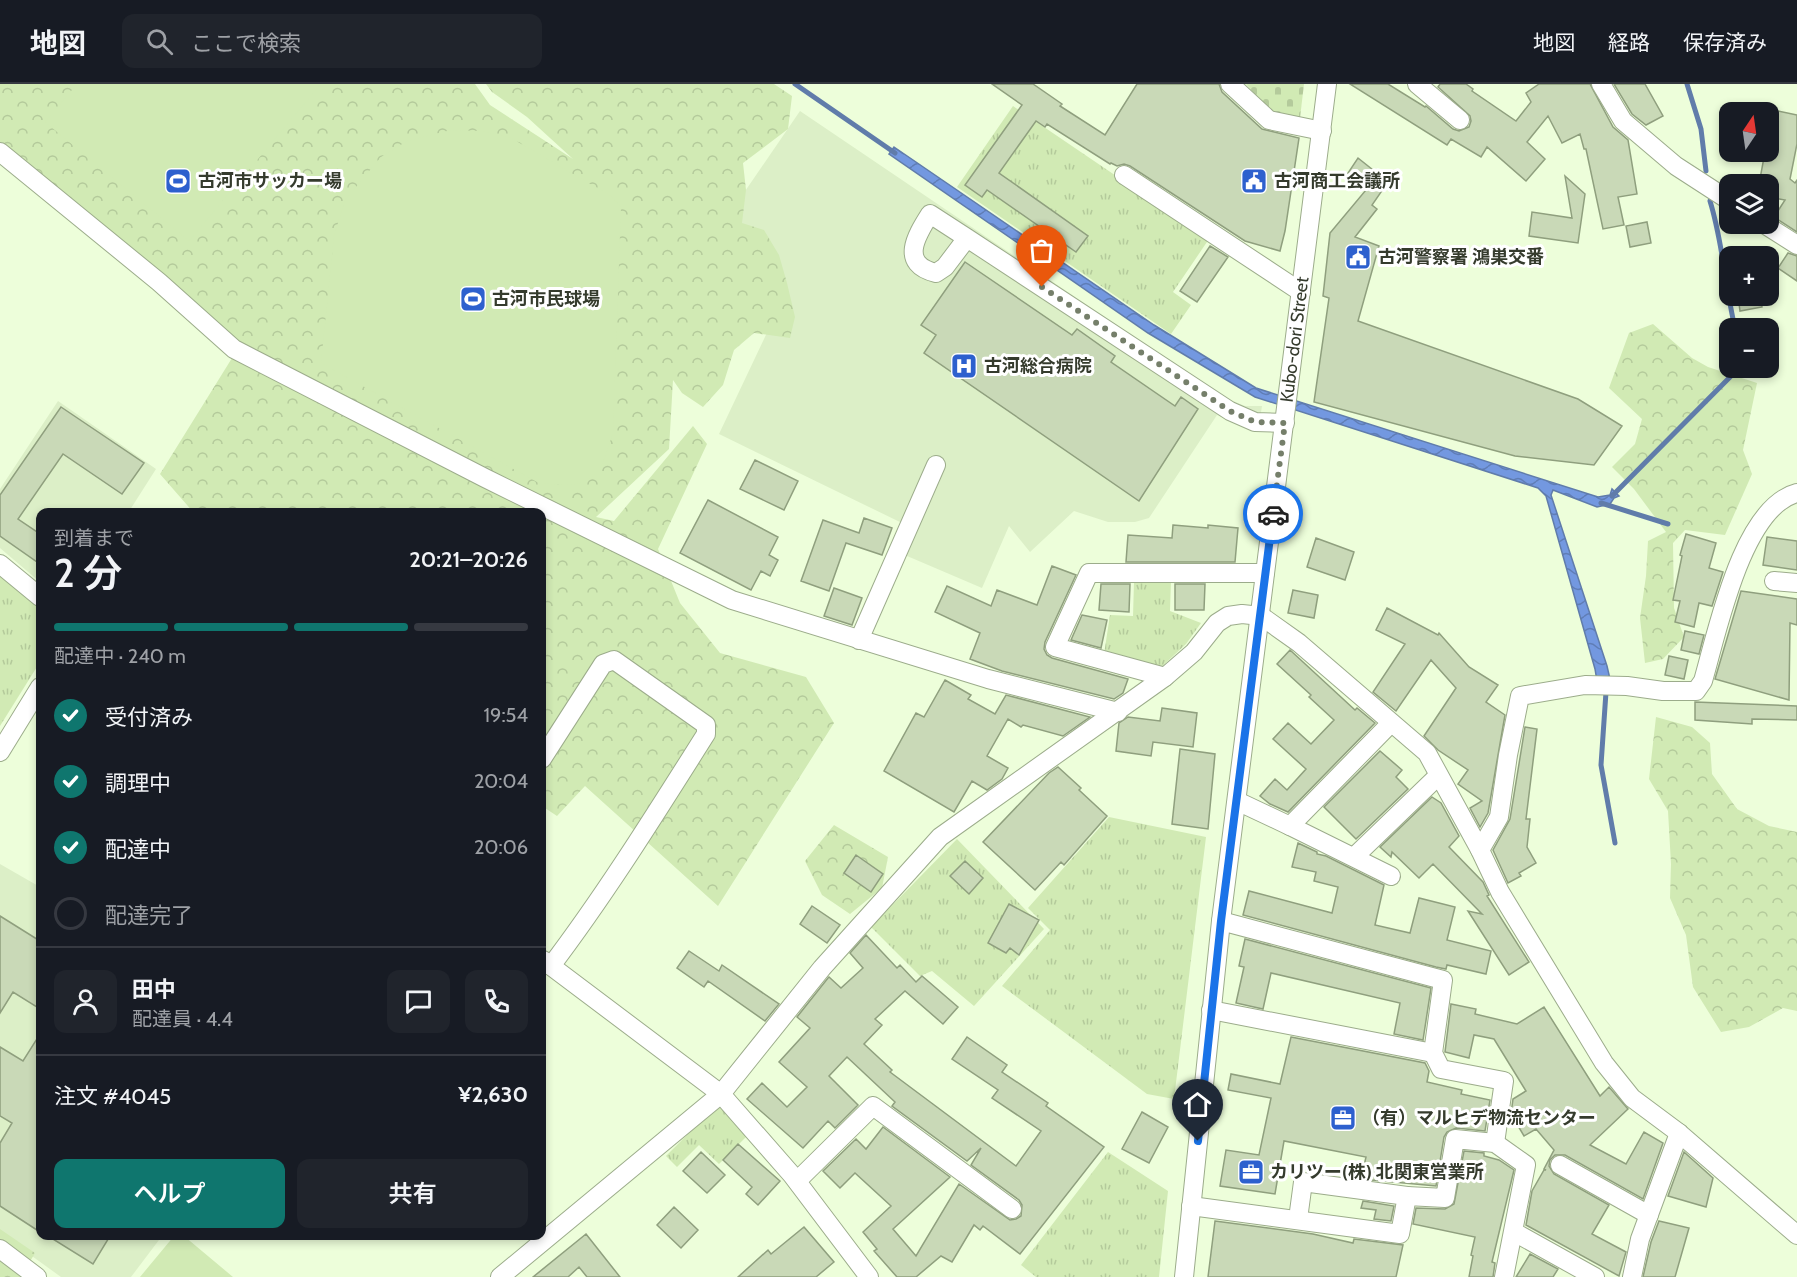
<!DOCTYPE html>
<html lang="ja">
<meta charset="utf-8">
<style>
body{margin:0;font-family:Cabin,"Noto Sans JP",sans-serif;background:#20242c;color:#f1f3f6;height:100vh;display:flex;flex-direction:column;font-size:22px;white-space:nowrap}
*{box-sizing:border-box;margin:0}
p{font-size:20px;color:#9ea1a6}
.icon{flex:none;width:33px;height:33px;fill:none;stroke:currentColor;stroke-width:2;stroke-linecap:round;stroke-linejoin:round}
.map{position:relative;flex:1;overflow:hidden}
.drawer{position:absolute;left:36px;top:424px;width:510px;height:732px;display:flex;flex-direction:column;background:#171b24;border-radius:12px;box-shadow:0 3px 9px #0003}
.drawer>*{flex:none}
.needle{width:39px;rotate:13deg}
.fabs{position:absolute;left:1719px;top:18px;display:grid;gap:12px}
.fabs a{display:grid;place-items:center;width:60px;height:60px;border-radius:12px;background:#171b24;box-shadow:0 3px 9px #0003;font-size:30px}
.pin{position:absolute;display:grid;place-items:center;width:51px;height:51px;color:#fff;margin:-62px -26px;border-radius:50% 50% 50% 0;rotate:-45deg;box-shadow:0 0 6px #0007}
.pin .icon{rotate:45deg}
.courier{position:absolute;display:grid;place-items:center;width:60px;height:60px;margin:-30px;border:4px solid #1a73e8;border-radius:50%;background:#fff;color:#222;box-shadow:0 2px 8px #0007}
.headline em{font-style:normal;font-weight:600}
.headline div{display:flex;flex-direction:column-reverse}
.headline{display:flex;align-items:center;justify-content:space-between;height:102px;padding:0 18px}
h1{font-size:39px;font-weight:600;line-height:45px}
.bar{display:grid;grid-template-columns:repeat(4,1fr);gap:9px 6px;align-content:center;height:72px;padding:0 18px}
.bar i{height:8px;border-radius:4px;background:#363941}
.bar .current{background:#0f766e}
.bar p{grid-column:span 4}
.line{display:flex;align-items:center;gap:15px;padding:0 18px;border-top:2px solid #363941}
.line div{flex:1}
.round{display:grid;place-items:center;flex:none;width:63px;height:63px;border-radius:12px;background:#20242c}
ol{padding:0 18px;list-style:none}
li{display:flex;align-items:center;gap:18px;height:66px}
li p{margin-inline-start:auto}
li .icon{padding:6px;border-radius:50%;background:#0f766e;color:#fff;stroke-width:4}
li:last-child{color:#9ea1a6}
li i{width:33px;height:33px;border:3px solid #363941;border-radius:50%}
.primary-button{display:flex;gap:12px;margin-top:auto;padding:12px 18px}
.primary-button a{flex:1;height:69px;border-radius:12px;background:#0f766e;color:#fff;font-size:24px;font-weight:600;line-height:69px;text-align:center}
.primary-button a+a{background:#20242c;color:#f1f3f6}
header{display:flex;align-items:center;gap:36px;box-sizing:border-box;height:84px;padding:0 30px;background:#171b24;border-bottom:2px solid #363941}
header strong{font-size:28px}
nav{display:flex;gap:33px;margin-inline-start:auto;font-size:21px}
.search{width:420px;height:54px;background:#20242c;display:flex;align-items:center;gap:15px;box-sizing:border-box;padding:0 21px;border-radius:12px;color:#9ea1a6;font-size:22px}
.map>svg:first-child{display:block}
.built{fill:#dcefc7}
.grass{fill:url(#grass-tufts)}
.forest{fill:url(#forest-crowns)}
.cemetery{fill:url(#cemetery-stones)}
.pitch{fill:#d1eab4}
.water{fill:url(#water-waves);stroke:#607caa;stroke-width:1.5}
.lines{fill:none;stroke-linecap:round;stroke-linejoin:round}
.stream{stroke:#607caa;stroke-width:5}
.building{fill:#c9d9b7;stroke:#8f9f7e;stroke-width:1.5}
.minor-casing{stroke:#9cac8b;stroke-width:20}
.minor{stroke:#fff;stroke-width:18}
.done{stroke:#757f6a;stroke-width:6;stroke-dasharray:0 10.8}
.route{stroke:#1a73e8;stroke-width:8}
.labels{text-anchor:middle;stroke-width:6;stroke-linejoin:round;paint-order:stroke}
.poi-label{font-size:18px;font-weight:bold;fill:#353b2d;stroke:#fff;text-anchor:start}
.street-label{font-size:18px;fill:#353b2d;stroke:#fff}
</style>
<header>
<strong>地図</strong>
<div class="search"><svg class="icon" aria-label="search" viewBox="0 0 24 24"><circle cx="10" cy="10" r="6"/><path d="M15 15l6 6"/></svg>ここで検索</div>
<nav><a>地図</a><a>経路</a><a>保存済み</a></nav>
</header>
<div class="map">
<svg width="1797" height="1193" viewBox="0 0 1797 1193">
<defs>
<pattern id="grass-tufts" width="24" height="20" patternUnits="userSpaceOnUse" patternTransform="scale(1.5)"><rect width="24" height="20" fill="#d1eab4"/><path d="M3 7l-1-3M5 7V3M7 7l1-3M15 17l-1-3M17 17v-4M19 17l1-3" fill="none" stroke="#b4ca9b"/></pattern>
<pattern id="forest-crowns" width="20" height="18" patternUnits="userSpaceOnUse" patternTransform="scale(1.5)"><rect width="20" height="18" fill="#d1eab4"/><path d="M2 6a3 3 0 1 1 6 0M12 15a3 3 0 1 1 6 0" fill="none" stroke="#b4ca9b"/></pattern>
<pattern id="cemetery-stones" width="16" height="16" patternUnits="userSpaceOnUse" patternTransform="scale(1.5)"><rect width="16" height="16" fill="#d1eab4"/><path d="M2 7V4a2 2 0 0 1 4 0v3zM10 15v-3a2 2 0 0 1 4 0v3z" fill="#b4ca9b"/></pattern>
<pattern id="water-waves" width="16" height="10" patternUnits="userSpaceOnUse" patternTransform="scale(1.5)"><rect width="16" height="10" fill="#7398e0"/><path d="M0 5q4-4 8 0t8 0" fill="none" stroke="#5f7db6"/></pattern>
</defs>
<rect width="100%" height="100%" fill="#edfeda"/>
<path class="built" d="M800 27 1223 313 1245 322H1262L1258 347 1250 346 1217 331 1149 434 1135 438H1108L1074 427 1030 468 1009 442 982 504 893 466 904 440 719 350 781 219 702 170Z
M58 317 156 385 128 429H40V498L0 464V405Z
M0 780 40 803V1152H162L131 1193H61L0 1149Z"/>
<path class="grass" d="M1013 22 1209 155 1173 208 1191 221 1171 250 957 103Z
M0 491 40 525V578L0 642Z
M1171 496 1170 527 1201 539 1186 560 1158 586 1104 570 1110 531 1133 532 1134 498Z
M1109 733 1206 753 1174 1015 1147 1010 1002 902 1050 846 1028 824Z
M957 755 1044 845 974 922 932 887 920 892 871 843Z
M720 1018 751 1048 719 1080 699 1061 677 1083 666 1072Z
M1108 1068 1168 1107 1159 1193H1036L1021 1181Z"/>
<path class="forest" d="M0 0H475L490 21 573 75 527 33 492 8 486 0H774L792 12 788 45 743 79 746 106 742 139 764 146 779 171 787 199 795 233 790 254 754 249 734 266 723 301 703 323 682 309 673 296 669 365 596 433 614 437 693 342 707 360 658 465 680 519 720 569 806 593 834 639 718 822 585 702 557 732 542 722V429H194L160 390 237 266 0 68Z
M1653 240 1692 274 1708 283 1757 299 1743 366 1752 390 1725 451 1685 446 1673 459 1674 524 1684 553 1663 575 1645 579 1640 534 1646 492 1648 457 1666 448 1634 405 1612 383 1635 360 1642 335 1609 304 1629 249Z
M1656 633 1692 643 1710 659 1712 690 1737 725 1769 742 1797 748V927L1783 924 1749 943 1721 948 1693 903 1686 851 1670 814 1671 780 1668 727 1649 695Z
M834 741 888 773 882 804 850 830 822 811 805 777Z
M0 1145 35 1169 21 1193H0Z"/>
<path class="cemetery" d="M1246 0H1304L1300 34 1272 30Z"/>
<path class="pitch" d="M77 0H321L189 157 45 38Z
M451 46 481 47 511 54 611 112 621 123 613 349C608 363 603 388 589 395 575 404 552 401 537 398L321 279 334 152 345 116 381 73 407 57Z
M174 1152H184L233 1193H140Z"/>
<path class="water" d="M894 63 1154 241 1256 304 1598 413 1610 411 1612 405 1619 412 1614 414 1610 420 1597 423 1553 406 1551 411 1607 582 1613 608 1599 609 1595 585 1546 412 1538 404 1255 313 1148 249 889 70Z"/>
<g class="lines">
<path class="stream" d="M795 0 895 69
M1687 0 1701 45 1706 87
M1710 117C1723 159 1725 202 1735 244
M1612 412 1739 284
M1601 419 1668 440
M1606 608 1601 681 1615 759"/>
</g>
<path class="building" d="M992 0H1033L1062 20 1060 22 1105 51 1137 0H1219L1222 8 1262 45 1299 54 1285 147 1280 167 1245 157 1130 82 1124 80 1117 82 1111 79 1110 80 1047 40 1045 43 1036 37 999 89 1088 152 1076 168 987 106 982 113 965 101 1022 21Z
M1350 0H1388L1425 23 1426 22 1453 45 1459 47 1469 43 1471 37 1470 32 1438 3 1440 0H1466L1473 5 1472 7 1516 37 1531 18 1526 9 1539 0H1590L1613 43 1628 56 1637 110 1618 113 1624 141 1603 145 1586 65H1584L1580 50 1562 59 1548 32 1527 58 1545 75 1526 97 1487 63 1481 73 1451 55 1447 61Z
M1614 0H1645L1663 32 1646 41 1632 30Z
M1773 26 1797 31V60L1790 95 1795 99 1797 96V148L1774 133 1785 116 1768 113V100H1759L1765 68H1768V49Z
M1358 74 1388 98 1372 121 1377 125 1355 153 1379 162 1358 237 1578 315 1622 342 1594 381 1515 372 1314 318 1329 214 1323 212 1330 149 1366 106 1346 92Z
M1565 92 1585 110 1578 159 1529 152 1532 128 1572 134Z
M1647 138 1651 159 1630 163 1626 142Z
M1210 162 1228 173 1197 218 1180 207Z
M1788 169 1797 172V197L1778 184Z
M965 178 1072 251 1077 245 1115 272 1111 278 1175 322 1181 313 1198 325 1139 417 924 269 936 251 921 241Z
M1738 212H1760L1762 223 1740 227Z
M61 323 144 379 122 410 63 370 18 435 40 450V480L0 452V411Z
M755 376 798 397 784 426 740 405Z
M708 416 778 453 769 471 778 476 770 492 761 487 751 506 680 469Z
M864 434 892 444 882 471 846 459 829 507 801 497 823 436 859 449Z
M1173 441 1208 444V441L1238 444 1235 478H1126L1128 451 1172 454Z
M1686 450 1716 459 1709 484 1723 488 1712 522 1699 519 1694 543 1675 538 1680 517 1673 516 1682 472 1680 471Z
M1767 453 1797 457V486L1763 481Z
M1316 454 1354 468 1345 496 1307 483Z
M1052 482 1076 491 1045 558 1044 565 1047 571 1052 574 1128 595 1123 609 1114 615 1002 587 970 575 980 549 935 528 947 502 991 522 997 506 1037 521Z
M1101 500H1130L1129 528 1099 526Z
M1175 500H1205L1204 526H1175Z
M834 504 862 514 852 541 824 532Z
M1293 506 1318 511 1314 534 1288 529Z
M1741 507 1797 515V541L1790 539 1789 616 1715 595Z
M1387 524 1438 551 1439 549 1469 583 1498 601 1486 618 1505 631 1488 729 1480 743 1470 724 1482 717 1458 700 1468 686 1438 666 1424 652 1456 604 1431 576 1396 627 1373 608 1405 560 1376 546Z
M1082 531 1107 536 1101 564 1071 556Z
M1685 547 1704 551 1699 570 1681 566Z
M1290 566 1355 626 1357 624 1375 639 1288 728 1270 720 1260 712 1275 695 1287 706 1306 685 1273 655 1288 639 1311 660 1334 636 1309 613 1311 611 1277 580Z
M1669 572 1688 576 1684 595 1665 591Z
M945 596 971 611 968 615 995 630 1006 611 1090 633 1063 652 1023 641 1021 643 1008 635 987 672 1008 684 1002 695 987 706 972 697 954 728 884 687 916 629 924 633Z
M1695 618 1797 622V636L1752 635V640L1695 636Z
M1162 624 1197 629 1193 663 1153 658 1151 672 1116 667 1119 639 1128 633 1160 637Z
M1525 643 1537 645 1526 735H1530L1527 763 1536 779 1519 789 1521 792 1508 799 1493 766 1510 735Z
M1180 665 1215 670 1208 745 1172 740Z
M1380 667 1402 686 1396 693 1408 705 1356 755 1324 723Z
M1058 683 1081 704 1079 706 1107 732 1064 781 1061 778 1035 806 983 758 1049 689Z
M1432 713 1441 719 1459 752 1449 763 1483 798 1489 811 1487 812 1529 878 1509 891 1468 827 1482 830 1433 780 1419 794 1392 768 1391 773 1380 763Z
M1298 759 1317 768V770L1326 772 1384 801 1375 841 1410 849 1419 814 1455 823 1447 856 1491 867 1486 890 1447 881 1446 885 1436 883 1243 831 1249 807 1332 829 1338 803 1314 797 1316 788 1292 783Z
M856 771 883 790 871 808 844 789Z
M965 777 983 794 969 810 950 792Z
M1009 820 1039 836 1019 871 1010 864 1006 869 988 859Z
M812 822 840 841 827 859 800 840Z
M0 832 40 857V925L13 908 0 929Z
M866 851 897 884 900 881 916 898 922 892 958 923 943 940 905 907 875 935 882 941 864 960 892 986 890 988 1016 1082 1041 1047 992 1014 998 1006 952 975 967 953 1007 981 1002 988 1048 1019 1046 1022 1104 1063 1020 1170 983 1142 980 1146 974 1141 952 1178 941 1172 916 1193H897L874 1167 877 1165 863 1148 891 1122 855 1089 840 1104 823 1087 856 1055 866 1065 883 1043 950 1093 893 1145 916 1172 959 1100 1010 1136 1016 1135 1021 1132 1022 1121 1019 1116 971 1081 981 1064 967 1077 892 1022 895 1018 847 973 829 992 858 1021 835 1044 828 1037 803 1064 747 1015 762 999 787 1023 807 1003 779 978 810 944 797 933 828 894 829 893 841 904 863 884 850 869Z
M1245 855 1431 904 1423 956 1394 950 1400 919 1271 889 1263 925 1236 919 1244 883 1239 882Z
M689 867 719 887 722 881 779 920 765 937 708 897 704 903 677 884Z
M1451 920 1476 925 1475 930 1517 940 1544 923 1600 1012 1609 1003 1628 1025 1590 1061 1626 1080 1644 1048 1663 1059 1643 1115 1565 1071H1555L1550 1076 1549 1082 1554 1090 1609 1121 1592 1150 1626 1168 1619 1192 1526 1141 1532 1107 1544 1086H1546L1544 1085 1554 1066 1536 1045 1524 1052 1511 1030 1513 1015 1526 1007 1494 955 1474 951 1469 974 1445 968Z
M40 950V1148L0 1122V1059L12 1039 0 1032V963L23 977Z
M1291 953 1425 979 1429 987 1427 998 1462 1006 1461 1010 1490 1016 1485 1047 1456 1044 1447 1048 1444 1053 1436 1102 1361 1095 1366 1073 1284 1057 1275 1110 1220 1102 1226 1066 1259 1071 1271 1014 1228 1006 1231 990 1280 1000Z
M1142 1028 1168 1043 1149 1079 1122 1065Z
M738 1060 780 1097 758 1121 746 1110 752 1103 723 1076Z
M1464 1067 1484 1069V1072L1499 1076 1514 1086 1492 1178 1495 1179 1493 1193H1469L1473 1172 1471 1171 1475 1153 1413 1140 1416 1124 1445 1125 1454 1120Z
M701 1068 725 1091 707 1109 683 1087Z
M1684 1068 1713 1094 1706 1123 1668 1112Z
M1363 1117 1394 1122 1391 1137 1374 1135 1376 1126 1361 1124Z
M674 1123 698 1146 681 1164 657 1141Z
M1215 1137 1313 1150 1353 1159 1354 1155 1403 1161 1396 1193H1208Z
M1659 1137 1689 1144 1675 1193H1643L1651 1158Z
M804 1143 834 1178 816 1193H738L768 1166 771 1170Z
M586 1150 620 1193H587L579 1183 568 1193H533Z
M48 1152H110L93 1180Z
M1530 1170 1558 1185 1553 1193H1516Z"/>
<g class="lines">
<defs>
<g id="minor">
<path d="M1230 0 1269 36 1322 47"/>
<path d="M1417 0 1460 36"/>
<path d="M1601 0 1623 37 1676 82 1730 117"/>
<path d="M0 68 159 198 234 265 485 394 732 516 988 595 1118 628"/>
<path d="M1124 91 1301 208"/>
<path d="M1764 140 1797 161"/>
<path d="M967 154 945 183 936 189C899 180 916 152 930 130L967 154 1230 327 1255 338 1285 339"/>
<path d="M0 480 40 513"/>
<path d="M1774 497 1797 499"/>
<path d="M859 556 936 381"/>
<path d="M1165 593 1055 563 1089 489H1265"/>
<path d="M0 668 40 603"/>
<path d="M542 675 603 580 614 576 706 641V650C656 729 607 808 551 882"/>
<path d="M1237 717 1290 742 1391 639"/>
<path d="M1290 742 1391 792"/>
<path d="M1480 766 1499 733 1508 671 1520 612 1585 601 1627 602 1663 607H1696L1703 597C1717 549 1742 423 1797 409"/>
<path d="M1354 773 1438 692"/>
<path d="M1221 837 1443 896 1433 969 1441 985 1504 997 1495 1059"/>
<path d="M543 876 721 1010 792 1091 869 1193"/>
<path d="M1211 926 1433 969"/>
<path d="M1560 1081 1649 1131"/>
<path d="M797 1097 873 1022 1012 1125"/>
<path d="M1191 1122 1400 1150 1407 1112 1445 1114 1455 1055 1495 1059 1526 1081 1504 1193"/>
<path d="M1298 1135 1303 1098 1407 1112"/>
<path d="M1514 1148 1595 1193"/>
<path d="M0 1165 37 1193"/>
<path d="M500 1193 721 1010 822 884 940 753 1165 593 1194 568 1217 539 1228 532 1242 530 1261 532 1299 559 1427 669 1480 766 1500 808 1604 979 1632 1014 1679 1049 1797 1151"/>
<path id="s1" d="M1184 1193 1221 837 1327 0"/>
<path d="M1632 1193 1640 1155 1679 1049"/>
</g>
</defs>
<use href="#minor" class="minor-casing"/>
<use href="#minor" class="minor"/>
</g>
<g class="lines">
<path class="done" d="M1042 203 1230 327 1255 338 1285 339 1273 430"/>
<path class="route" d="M1198 1057 1221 837 1273 430"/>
</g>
<defs>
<symbol id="stadium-square" viewBox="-11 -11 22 22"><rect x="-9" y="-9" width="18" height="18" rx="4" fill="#2d60ce" stroke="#fff"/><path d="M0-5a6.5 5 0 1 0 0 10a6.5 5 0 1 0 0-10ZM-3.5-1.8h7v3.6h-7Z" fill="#fff"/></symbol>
<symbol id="civic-square" viewBox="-11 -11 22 22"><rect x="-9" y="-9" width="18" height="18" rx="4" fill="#2d60ce" stroke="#fff"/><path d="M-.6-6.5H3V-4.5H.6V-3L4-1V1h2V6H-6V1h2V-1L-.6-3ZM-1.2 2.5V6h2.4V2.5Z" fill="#fff"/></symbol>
<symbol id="hospital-square" viewBox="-11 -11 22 22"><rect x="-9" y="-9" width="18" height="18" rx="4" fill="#2d60ce" stroke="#fff"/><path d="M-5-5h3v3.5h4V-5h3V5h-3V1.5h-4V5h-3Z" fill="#fff"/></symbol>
<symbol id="office-square" viewBox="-11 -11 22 22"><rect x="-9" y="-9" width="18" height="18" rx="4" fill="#2d60ce" stroke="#fff"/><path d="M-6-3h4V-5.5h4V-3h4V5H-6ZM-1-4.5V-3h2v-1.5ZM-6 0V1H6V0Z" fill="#fff"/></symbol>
</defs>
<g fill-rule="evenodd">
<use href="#stadium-square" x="163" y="82" width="30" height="30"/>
<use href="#civic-square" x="1239" y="82" width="30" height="30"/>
<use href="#civic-square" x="1343" y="158" width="30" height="30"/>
<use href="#stadium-square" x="458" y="200" width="30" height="30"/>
<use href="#hospital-square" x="949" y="267" width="30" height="30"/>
<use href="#office-square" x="1328" y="1019" width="30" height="30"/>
<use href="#office-square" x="1236" y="1073" width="30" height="30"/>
</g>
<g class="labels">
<g class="poi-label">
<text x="198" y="103">古河市サッカー場</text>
<text x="1274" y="103">古河商工会議所</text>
<text x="1378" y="179">古河警察署 鴻巣交番</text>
<text x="492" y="221">古河市民球場</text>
<text x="984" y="288">古河総合病院</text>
<text x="1362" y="1040">（有）マルヒデ物流センター</text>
<text x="1270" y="1094">カリツー(株) 北関東営業所</text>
</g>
<g class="street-label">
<text dy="6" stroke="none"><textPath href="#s1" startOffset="944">Kubo-dori Street</textPath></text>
</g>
</g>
</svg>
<div class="fabs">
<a><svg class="needle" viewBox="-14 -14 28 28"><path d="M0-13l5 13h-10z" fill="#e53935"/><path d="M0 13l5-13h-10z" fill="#9ea1a6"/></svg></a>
<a><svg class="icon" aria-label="layers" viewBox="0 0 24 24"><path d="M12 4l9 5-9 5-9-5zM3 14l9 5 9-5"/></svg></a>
<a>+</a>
<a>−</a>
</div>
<div class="pin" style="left:1042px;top:203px;background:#ea580c"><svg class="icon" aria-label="bag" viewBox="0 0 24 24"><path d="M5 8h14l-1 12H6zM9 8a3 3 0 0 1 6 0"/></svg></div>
<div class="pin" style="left:1198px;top:1057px;background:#1f2937"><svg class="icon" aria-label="home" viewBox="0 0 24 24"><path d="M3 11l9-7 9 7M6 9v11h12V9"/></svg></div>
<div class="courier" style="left:1273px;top:430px"><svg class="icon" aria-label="car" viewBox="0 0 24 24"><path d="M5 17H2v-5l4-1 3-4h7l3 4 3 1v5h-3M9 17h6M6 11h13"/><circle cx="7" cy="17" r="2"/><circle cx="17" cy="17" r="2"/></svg></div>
<section class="drawer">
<div class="headline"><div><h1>2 分</h1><p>到着まで</p></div><em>20:21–20:26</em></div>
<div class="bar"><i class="current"></i><i class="current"></i><i class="current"></i><i></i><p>配達中 · 240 m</p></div>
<ol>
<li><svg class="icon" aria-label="check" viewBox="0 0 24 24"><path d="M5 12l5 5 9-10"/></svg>受付済み<p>19:54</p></li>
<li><svg class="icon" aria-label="check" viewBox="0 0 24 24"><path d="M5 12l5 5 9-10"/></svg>調理中<p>20:04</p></li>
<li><svg class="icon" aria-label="check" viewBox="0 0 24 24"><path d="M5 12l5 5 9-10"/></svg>配達中<p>20:06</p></li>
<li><i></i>配達完了</li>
</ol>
<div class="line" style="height:108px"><a class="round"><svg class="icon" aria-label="person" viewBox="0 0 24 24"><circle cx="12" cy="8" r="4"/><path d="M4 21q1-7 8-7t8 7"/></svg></a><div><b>田中</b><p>配達員 · 4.4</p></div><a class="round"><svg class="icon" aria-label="chat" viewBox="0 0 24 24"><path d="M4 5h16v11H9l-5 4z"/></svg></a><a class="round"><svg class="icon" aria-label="phone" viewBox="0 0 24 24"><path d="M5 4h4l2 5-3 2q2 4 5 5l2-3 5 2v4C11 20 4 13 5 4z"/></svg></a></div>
<div class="line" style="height:78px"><div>注文 #4045</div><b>¥2,630</b></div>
<div class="primary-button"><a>ヘルプ</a><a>共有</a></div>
</section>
</div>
